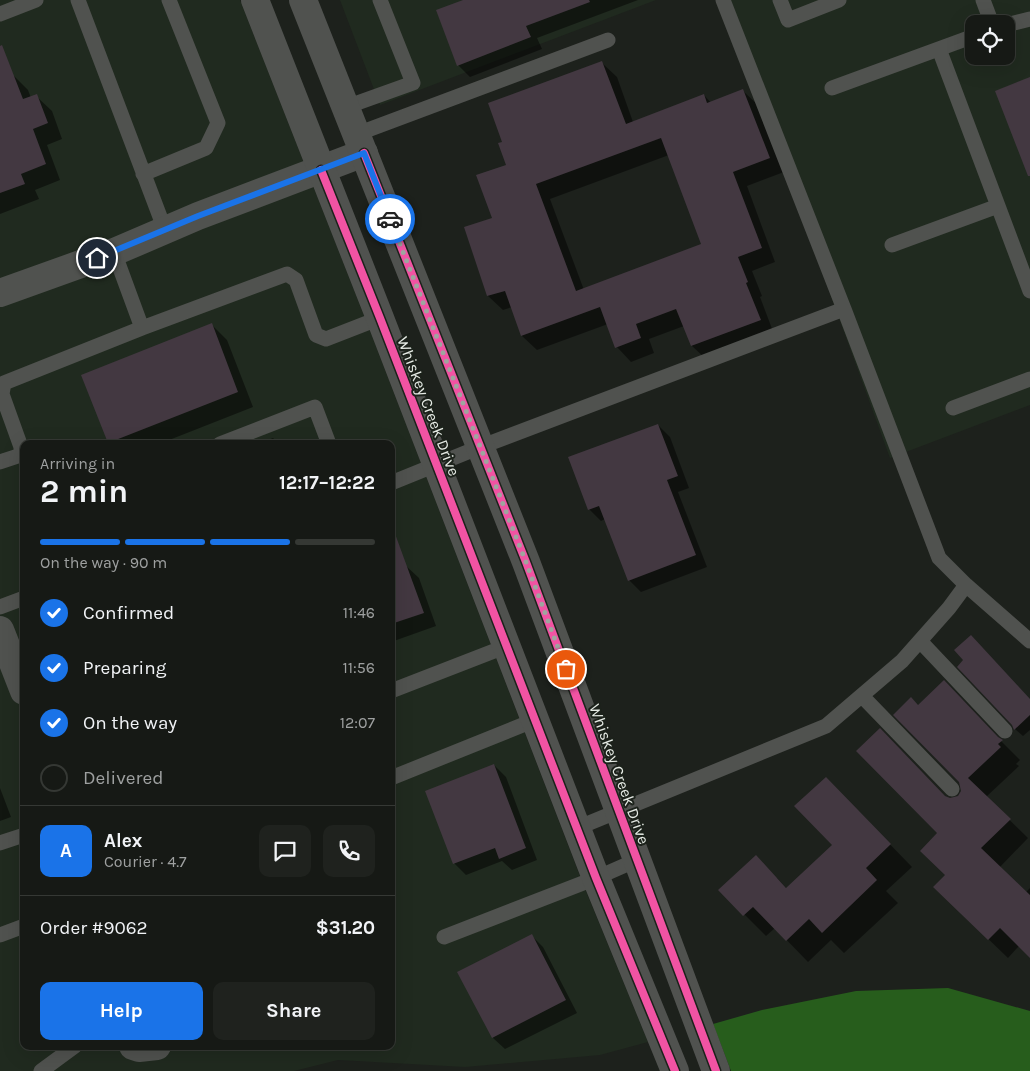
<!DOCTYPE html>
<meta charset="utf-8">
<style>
body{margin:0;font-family:Karla,sans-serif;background:#1f221e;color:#f1f3f6;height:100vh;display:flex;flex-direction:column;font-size:19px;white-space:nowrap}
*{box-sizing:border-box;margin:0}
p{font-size:16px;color:#9ea0a0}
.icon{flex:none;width:28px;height:28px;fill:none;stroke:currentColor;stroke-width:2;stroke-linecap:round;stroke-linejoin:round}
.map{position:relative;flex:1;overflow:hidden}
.details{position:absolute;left:20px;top:440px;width:375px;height:610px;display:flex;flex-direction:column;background:#161915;border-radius:10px;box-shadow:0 5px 20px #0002,0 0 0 1px #353834}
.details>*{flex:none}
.tools{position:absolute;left:965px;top:15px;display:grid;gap:10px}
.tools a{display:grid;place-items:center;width:50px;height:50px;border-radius:10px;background:#161915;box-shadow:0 5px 20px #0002,0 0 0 1px #353834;font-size:25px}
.pin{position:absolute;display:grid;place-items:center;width:42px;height:42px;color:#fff;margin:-21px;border:2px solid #fff;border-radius:50%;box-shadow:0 1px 5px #0007}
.courier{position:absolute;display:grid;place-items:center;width:50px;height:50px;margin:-25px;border:4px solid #1a73e8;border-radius:50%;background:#fff;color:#222;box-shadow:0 1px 6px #0007}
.headline em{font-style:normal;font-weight:700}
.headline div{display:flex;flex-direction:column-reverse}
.headline{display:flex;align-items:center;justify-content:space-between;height:85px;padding:0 20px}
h1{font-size:32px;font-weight:700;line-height:38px}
.bar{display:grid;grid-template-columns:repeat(4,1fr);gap:8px 5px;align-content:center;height:60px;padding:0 20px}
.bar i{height:6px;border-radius:4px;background:#353834}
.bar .active{background:#1a73e8}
.bar p{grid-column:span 4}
.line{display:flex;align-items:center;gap:12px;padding:0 20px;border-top:1px solid #353834}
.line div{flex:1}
.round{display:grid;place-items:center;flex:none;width:52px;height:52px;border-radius:10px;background:#1f221e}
ol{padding:0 20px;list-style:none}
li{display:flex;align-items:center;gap:15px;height:55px}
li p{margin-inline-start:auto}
li .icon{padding:5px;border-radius:50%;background:#1a73e8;color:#fff;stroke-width:4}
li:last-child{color:#9ea0a0}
li i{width:28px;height:28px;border:2px solid #353834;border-radius:50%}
.primary-button{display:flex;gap:10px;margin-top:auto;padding:10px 20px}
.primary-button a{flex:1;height:58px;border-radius:10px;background:#1a73e8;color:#fff;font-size:20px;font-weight:700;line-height:58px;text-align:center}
.primary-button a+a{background:#1f221e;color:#f1f3f6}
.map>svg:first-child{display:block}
.built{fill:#202a1f;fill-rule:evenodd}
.forest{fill:#275d1c}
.shadow{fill:#0007;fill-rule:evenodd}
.building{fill:#433841;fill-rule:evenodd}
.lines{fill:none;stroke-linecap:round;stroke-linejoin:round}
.service{stroke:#50524f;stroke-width:15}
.minor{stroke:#50524f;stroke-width:28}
.tertiary{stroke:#50524f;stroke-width:28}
.cycleway-casing{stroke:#1c221b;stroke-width:11}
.cycleway{stroke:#f153a3;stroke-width:8}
.done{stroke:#a0a49f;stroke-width:5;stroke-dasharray:0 9}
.route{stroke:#1a73e8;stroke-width:6}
.labels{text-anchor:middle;stroke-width:4;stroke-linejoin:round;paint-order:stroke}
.street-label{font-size:16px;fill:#e6ebe5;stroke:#1c221b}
</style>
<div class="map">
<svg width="1030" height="1071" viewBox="0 0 1030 1071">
<rect width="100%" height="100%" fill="#1d211c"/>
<path class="built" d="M0 0H240L367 323 583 884 648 1042 600 1055 465 1067 338 1060 294 1071H0ZM24 444H391V1046H24Z
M340 0H656L380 105Z
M723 0H1030V405L890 458ZM974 24H1006V56H974Z"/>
<path class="forest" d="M948 988 1030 1011V1071H731L713 1024 762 1010 856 991Z"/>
<path class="shadow" d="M466 0H638L537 38 542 49 470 77 458 65Z
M602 63 617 77 633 122 704 95 711 103 743 91 758 105 784 172 747 186 775 262 752 271 762 296 760 297 774 334 707 360 692 346 684 326 649 339 654 353 631 362 617 347 608 324 537 350 522 336 512 307 503 310 488 296 494 218 507 165ZM669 155 703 245 584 290 550 199Z
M12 74 28 90 31 98 36 96 52 111 62 139 47 145 60 180 35 190 39 199 0 214V78Z
M212 325 227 340 253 407 159 444H111L109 442Z
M658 425 670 437 689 488 678 492 707 567 641 592 629 580 605 519 601 521 589 509Z
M273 438 279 444H258Z
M405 565 419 578 436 626 391 642V570Z
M1030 700V730L1023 736 1015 729Z
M918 707 1000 740 1020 760 1016 764 1019 766 986 797 1028 838 999 868 1025 893 1030 888V956L1019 946 1008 958 954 906 939 833 946 797 950 799 959 797 962 791 960 782Z
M494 765 506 777 537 860 512 870 502 861 466 875 454 863Z
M0 788 11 817 0 821Z
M847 800 912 867 886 891 898 903 844 953 831 940 808 962 775 928 766 936 720 890 777 878 787 889 834 846Z
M531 935 543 947 577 1013 505 1049 493 1038Z"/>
<path class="building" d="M463 0H589L590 2 526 26 531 37 457 66 436 10Z
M2 45 23 99 37 94 48 123 33 129 46 164 21 174 25 184 0 193V46Z
M602 61 626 124 704 94 707 103 743 89 770 158 733 172 762 248 738 257 748 282 746 283 761 320 691 346 676 309 636 324 641 338 615 348 600 307 521 336 505 291 487 296 464 227 492 218 476 175 506 165 498 143 502 142 488 103ZM661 138 701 244 576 291 536 184Z
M1030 77V176H1028L995 91Z
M212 323 238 392 108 443 81 375Z
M658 424 678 476 667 480 696 555 628 581 599 506 588 510 568 457Z
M391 531H394L424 613 391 624Z
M971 635 1030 699V715L1014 730 1012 725 957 667 963 660 954 650Z
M944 680 998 737 1003 740 998 744 1001 747 968 778 1011 819 981 848 1030 895V958L1000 928 988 940 933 887 945 875 920 851 937 833 856 751 880 728 945 796 950 798 958 796 961 791 959 782 893 715 911 697 918 705Z
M494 764 526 848 499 859 495 848 453 864 425 791Z
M826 777 891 844 866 868 877 880 822 933 809 919 786 941 753 907 743 916 718 890 756 855 786 888 832 845 794 806Z
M532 934 566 1000 492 1038 457 972Z"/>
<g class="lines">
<path class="service" d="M78 0 165 230
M723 0 844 309
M780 0 788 20 839 0
M983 0 992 24
M0 14 36 0
M1006 25 1030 19
M939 49 1030 291
M832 88 974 36
M346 107 413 83 380 0
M357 134 608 40
M143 174 206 148 218 123 169 0
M892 245 998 206
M114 252 142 328
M953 408 1030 379
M220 444 315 407 329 444
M0 462 21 455V447L2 394 4 383 142 328 287 274 296 280 316 335 326 339 380 318
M391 483 480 447 844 309 939 558 966 585
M0 607 24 598
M920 641 1005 731
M391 691 507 646
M862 696 952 789
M391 778 535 720
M577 828 826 726 902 661 949 608 966 585 1030 641
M0 843 24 835
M0 935 24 926
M444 937 596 878 637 860
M41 1071 75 1046"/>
<path class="minor" d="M0 293 114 252 198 216 364 153
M0 630 24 691
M133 1046 139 1048 157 1046"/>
<path class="tertiary" d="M255 0 380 318 596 878 675 1071
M303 0 526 562 716 1071"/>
<defs>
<path id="cycleway" d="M364 153 526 562 716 1071
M321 170 380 318 596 878 675 1071"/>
</defs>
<use href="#cycleway" class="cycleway-casing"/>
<use href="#cycleway" class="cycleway"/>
</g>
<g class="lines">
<path class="done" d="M390 219 526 562 566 669"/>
<path class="route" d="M97 258 198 216 364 153 390 219"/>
</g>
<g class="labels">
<g class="street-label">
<text transform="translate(429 406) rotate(69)" y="6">Whiskey Creek Drive</text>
<text transform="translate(620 774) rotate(70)" y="6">Whiskey Creek Drive</text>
</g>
</g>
</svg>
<div class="tools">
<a><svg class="icon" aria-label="locate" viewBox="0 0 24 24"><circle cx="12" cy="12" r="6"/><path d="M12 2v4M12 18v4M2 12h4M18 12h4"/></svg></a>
</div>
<div class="pin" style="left:566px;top:669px;background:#ea580c"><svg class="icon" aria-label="bag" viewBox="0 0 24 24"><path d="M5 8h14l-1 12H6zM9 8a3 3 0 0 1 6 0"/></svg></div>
<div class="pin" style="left:97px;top:258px;background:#1f2937"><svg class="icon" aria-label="home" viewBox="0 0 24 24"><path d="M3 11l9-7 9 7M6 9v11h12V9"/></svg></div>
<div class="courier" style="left:390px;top:219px"><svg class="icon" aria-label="car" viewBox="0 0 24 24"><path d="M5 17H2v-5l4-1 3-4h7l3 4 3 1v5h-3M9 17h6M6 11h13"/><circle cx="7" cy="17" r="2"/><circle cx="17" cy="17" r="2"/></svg></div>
<section class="details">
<div class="headline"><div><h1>2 min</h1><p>Arriving in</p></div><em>12:17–12:22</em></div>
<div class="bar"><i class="active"></i><i class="active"></i><i class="active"></i><i></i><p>On the way · 90 m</p></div>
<ol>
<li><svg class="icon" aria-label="check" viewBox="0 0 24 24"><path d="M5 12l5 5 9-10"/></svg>Confirmed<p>11:46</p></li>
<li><svg class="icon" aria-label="check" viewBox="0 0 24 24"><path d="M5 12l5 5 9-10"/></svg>Preparing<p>11:56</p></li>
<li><svg class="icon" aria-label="check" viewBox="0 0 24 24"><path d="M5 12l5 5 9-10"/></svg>On the way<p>12:07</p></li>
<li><i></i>Delivered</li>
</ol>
<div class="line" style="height:90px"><b class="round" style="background:#1a73e8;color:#fff">A</b><div><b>Alex</b><p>Courier · 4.7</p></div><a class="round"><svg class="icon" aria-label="chat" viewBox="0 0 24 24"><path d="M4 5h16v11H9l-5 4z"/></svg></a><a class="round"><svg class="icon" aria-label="phone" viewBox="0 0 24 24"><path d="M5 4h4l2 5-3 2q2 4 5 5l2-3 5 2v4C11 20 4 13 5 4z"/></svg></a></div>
<div class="line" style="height:65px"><div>Order #9062</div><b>$31.20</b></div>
<div class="primary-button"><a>Help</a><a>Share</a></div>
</section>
</div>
